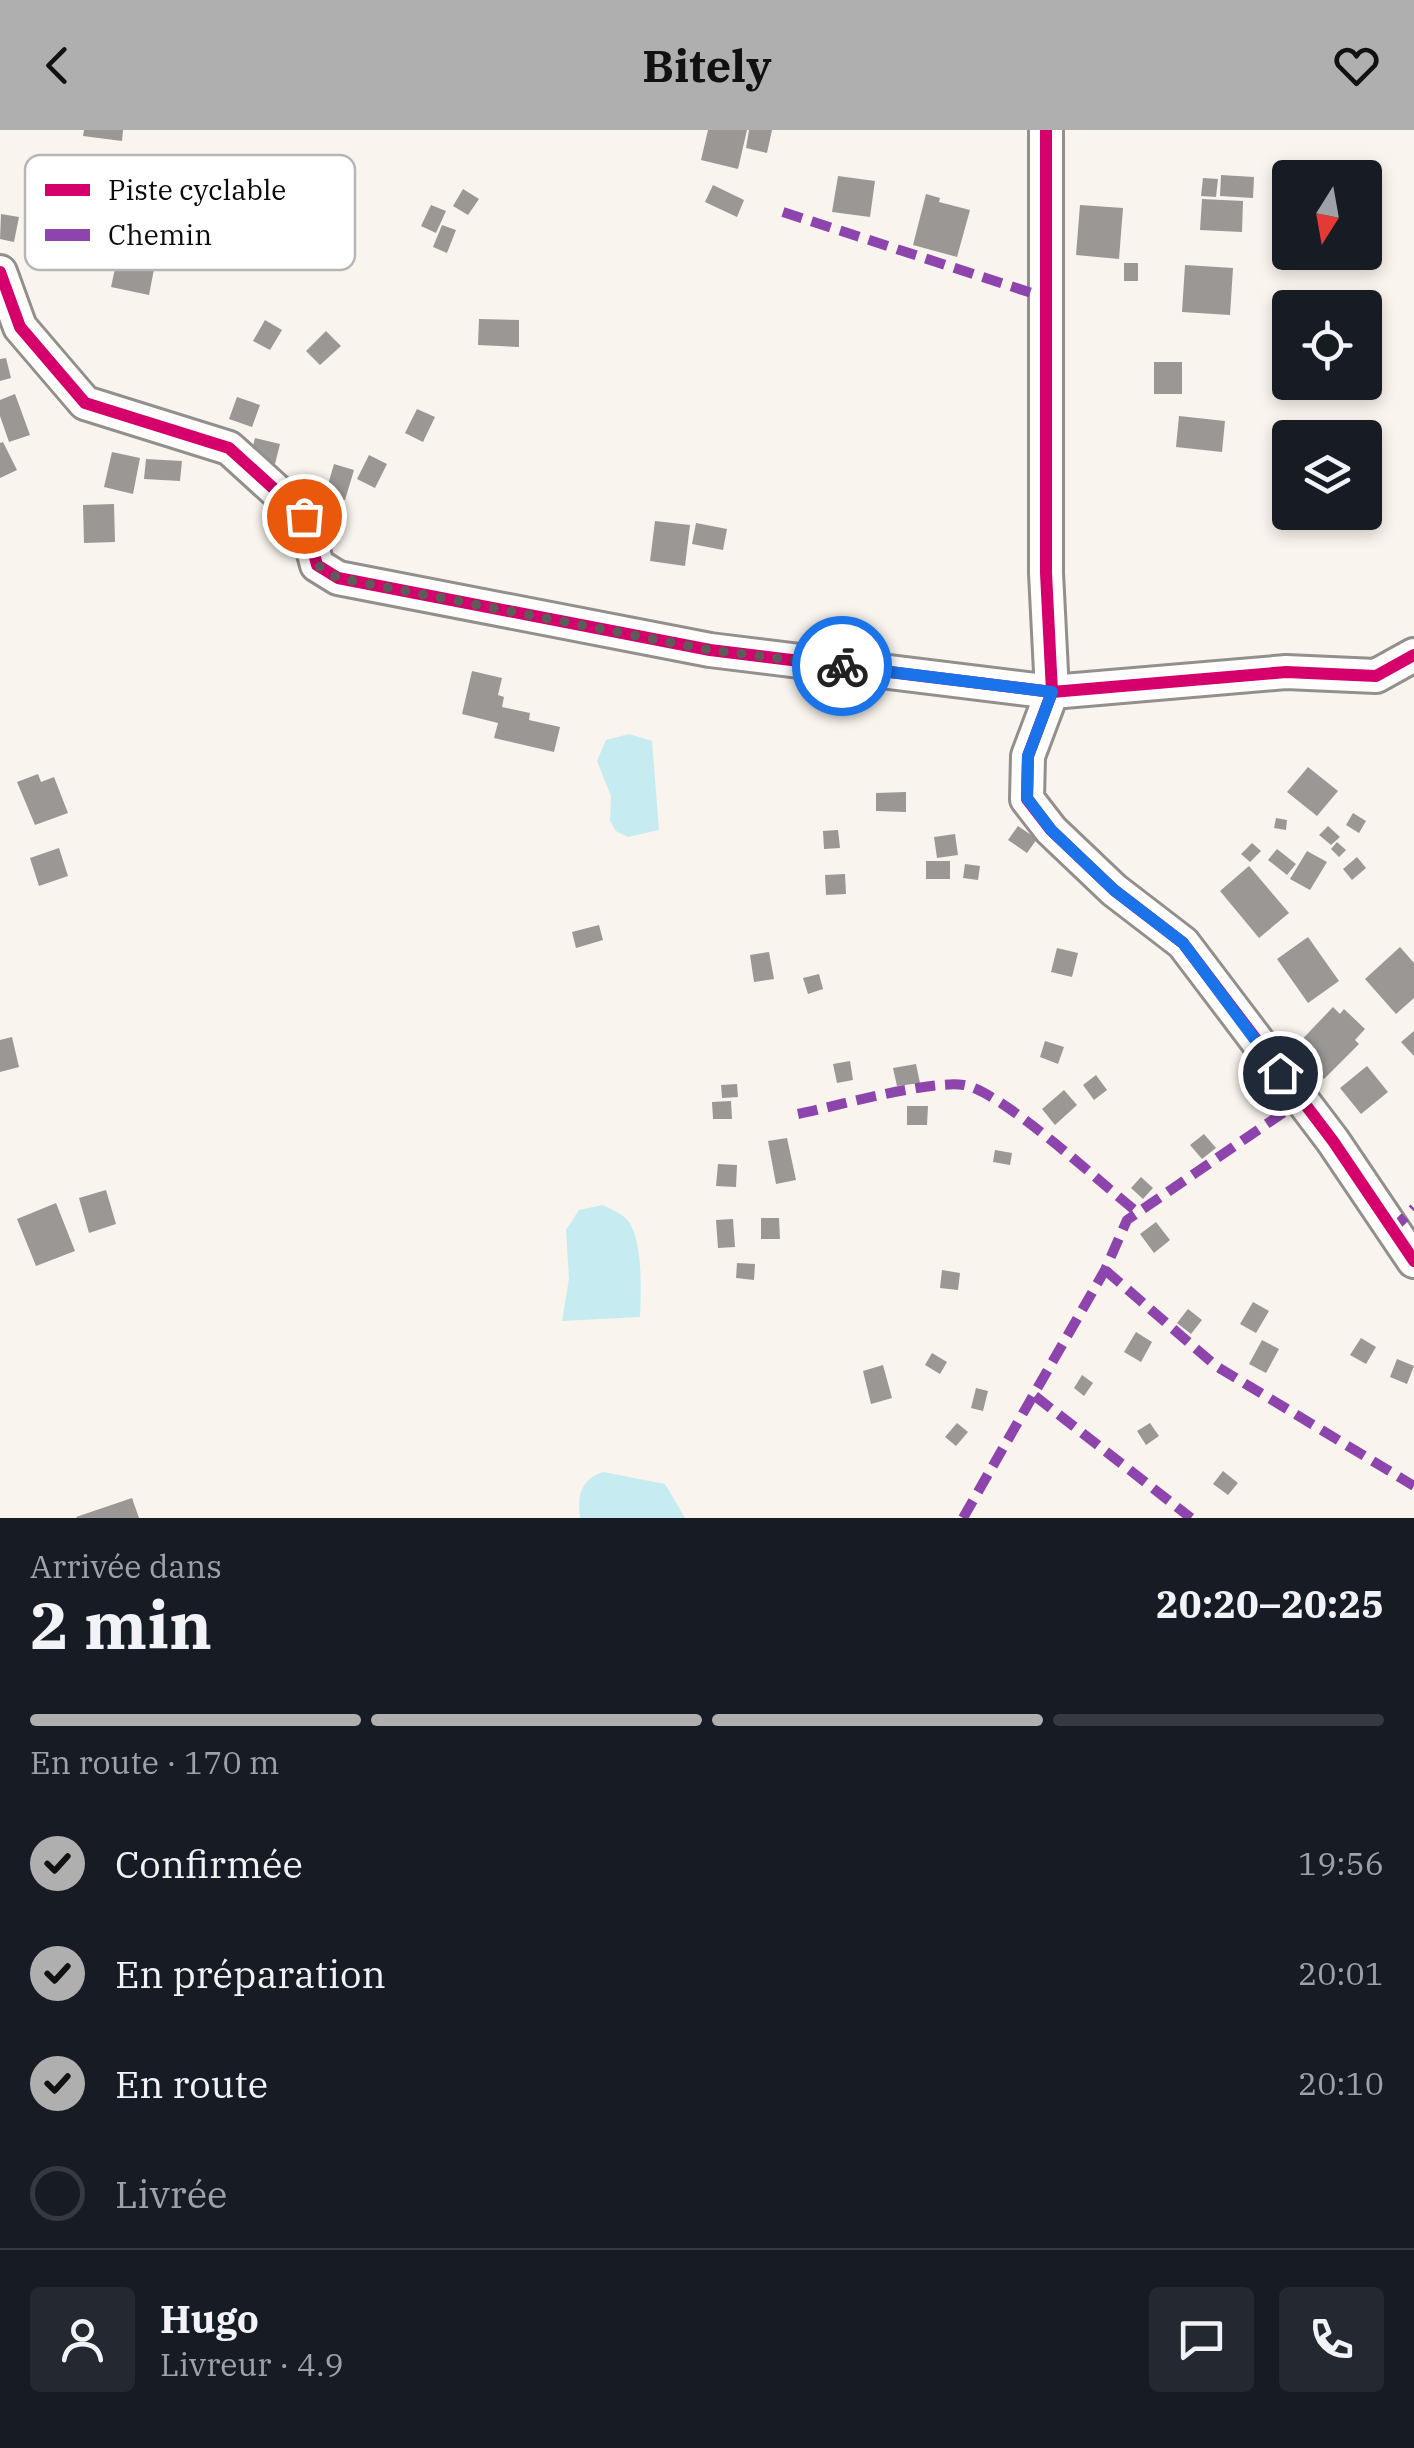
<!DOCTYPE html>
<html lang="fr">
<meta charset="utf-8">
<style>
body{margin:0;font-family:"IBM Plex Serif",serif;background:#242831;color:#f1f3f6;height:100vh;display:flex;flex-direction:column;font-size:38px;white-space:nowrap}
*{box-sizing:border-box;margin:0}
p{font-size:32px;color:#9ea1a6}
.icon{flex:none;width:55px;height:55px;fill:none;stroke:currentColor;stroke-width:2;stroke-linecap:round;stroke-linejoin:round}
.map{position:relative;height:1388px;overflow:hidden}
.sheet{display:flex;flex-direction:column;background:#171b24;flex:1}
.sheet>*{flex:none}
.needle{width:65px;rotate:191deg}
.buttons{position:absolute;left:1272px;top:30px;display:grid;gap:20px}
.buttons a{display:grid;place-items:center;width:110px;height:110px;border-radius:10px;background:#171b24;box-shadow:0 5px 15px #0003;font-size:50px}
.pin{position:absolute;display:grid;place-items:center;width:85px;height:85px;color:#fff;margin:-42px;border:5px solid #fff;border-radius:50%;box-shadow:0 2px 10px #0007}
.courier{position:absolute;display:grid;place-items:center;width:100px;height:100px;margin:-50px;border:8px solid #1a73e8;border-radius:50%;background:#fff;color:#222;box-shadow:0 2px 12px #0007}
.overview em{font-style:normal;font-weight:800}
.overview div{display:flex;flex-direction:column-reverse}
.overview{display:flex;align-items:center;justify-content:space-between;height:170px;padding:0 30px}
h1{font-size:65px;font-weight:800;line-height:75px}
.bar{display:grid;grid-template-columns:repeat(4,1fr);gap:15px 10px;align-content:center;height:120px;padding:0 30px}
.bar i{height:12px;border-radius:8px;background:#363941}
.bar .selected{background:#afafaf}
.bar p{grid-column:span 4}
.line{display:flex;align-items:center;gap:25px;padding:0 30px;border-top:2px solid #363941}
.line div{flex:1}
.round{display:grid;place-items:center;flex:none;width:105px;height:105px;border-radius:10px;background:#242831}
ol{padding:0 30px;list-style:none}
li{display:flex;align-items:center;gap:30px;height:110px}
li p{margin-inline-start:auto}
li .icon{padding:10px;border-radius:50%;background:#afafaf;color:#111;stroke-width:4}
li:last-child{color:#9ea1a6}
li i{width:55px;height:55px;border:5px solid #363941;border-radius:50%}
header{display:flex;justify-content:space-between;align-items:center;height:130px;padding:0 30px;background:#afafaf;color:#111;font-size:45px;font-weight:800}
.map>svg:first-child{display:block}
.water{fill:#c6ebf0}
.building{fill:#9b9794}
.lines{fill:none;stroke-linecap:round;stroke-linejoin:round}
.minor-casing{stroke:#928f8c;stroke-width:38}
.minor{stroke:#fefdfc;stroke-width:32}
.quiet{stroke:#8e44ad;stroke-width:10;stroke-dasharray:20 10;stroke-linecap:butt}
.cycleway-casing{stroke:#fff;stroke-width:19}
.cycleway{stroke:#d6006c;stroke-width:12}
.done{stroke:#5e5c59;stroke-width:10;stroke-dasharray:0 18}
.route{stroke:#1a73e8;stroke-width:12}
.key{fill:#fff;stroke:#b6b6b6;stroke-width:2.5}
.key-label{font-size:28px;fill:#0a0a0a}
</style>
<header><svg class="icon" aria-label="back" viewBox="0 0 24 24"><path d="M15 5l-7 7 7 7"/></svg>Bitely<svg class="icon" aria-label="heart" viewBox="0 0 24 24"><path d="M12 20l-8-8c-3-5 5-10 8-4 3-6 11-1 8 4z"/></svg></header>
<div class="map">
<svg width="1414" height="1388" viewBox="0 0 1414 1388">
<rect width="100%" height="100%" fill="#f9f4ed"/>
<path class="water" d="M629 604 652 611 659 700 628 707 616 701 610 691 611 666 597 631 606 610Z
M603 1075C610 1079 619 1082 624 1087 644 1102 641 1163 640 1187L562 1191 569 1149 566 1100 579 1080Z
M603 1342 665 1354 685 1388H580C577 1366 581 1349 603 1342Z"/>
<path class="building" d="M84 0H123L122 11 83 6Z
M708 0H747L738 39 701 30Z
M749 0H772L767 23 746 18Z
M1221 45 1254 47 1253 68 1220 66Z
M838 46 875 51 870 87 832 82Z
M1203 48 1218 49 1216 67 1201 66Z
M713 55 744 70 737 87 705 72Z
M463 59 479 69 468 85 453 76Z
M926 64 940 68 939 72 970 80 957 127 913 115Z
M1202 69 1243 71 1242 102 1200 100Z
M431 75 446 81 436 103 421 96Z
M1080 75 1123 78 1119 129 1076 125Z
M1 84 19 87 14 112 0 109Z
M442 95 456 100 447 123 433 117Z
M118 125 155 134 149 165 111 157Z
M1124 133H1138V151H1124Z
M1185 135 1233 138 1230 185 1182 182Z
M479 189 519 190V217L478 215Z
M265 190 282 200 270 220 253 211Z
M326 201 341 216 320 235 306 221Z
M6 228 11 248 0 251V229Z
M1154 232H1182V264H1154Z
M15 264 30 305 9 312 0 286V270Z
M237 267 260 275 252 297 229 289Z
M417 279 435 287 423 312 405 303Z
M1179 286 1225 291 1222 322 1176 317Z
M255 308 280 314 275 334 250 328Z
M3 312 17 340 0 348V313Z
M112 322 140 328 133 364 104 357Z
M369 325 387 334 375 358 357 349Z
M146 329 182 331 180 351 144 349Z
M334 334 354 340 345 370 325 365Z
M114 374 115 412 84 413 83 375Z
M655 391 690 395 685 436 650 431Z
M696 393 727 399 723 420 692 414Z
M472 541 502 548 498 565 504 567 502 577 530 583 529 590 560 597 554 622 494 608 498 593 462 584Z
M1308 637 1338 661 1317 686 1287 662Z
M38 644 41 652 54 647 68 683 35 695 17 652Z
M906 662V682L876 681V663Z
M1353 683 1366 691 1359 703 1346 695Z
M1276 688 1287 690 1286 700 1274 698Z
M1018 696 1037 709 1027 723 1008 710Z
M1328 696 1340 707 1331 715 1319 705Z
M838 700 840 718 824 719 823 701Z
M955 704 958 725 937 728 934 707Z
M1337 712 1346 720 1339 727 1331 719Z
M1252 713 1261 721 1250 732 1241 724Z
M59 718 68 746 39 756 30 728Z
M1277 719 1296 734 1287 745 1268 730Z
M1307 721 1327 732 1310 760 1290 749Z
M1357 727 1366 738 1352 750 1343 739Z
M926 731H950V749H926Z
M965 734 980 736 978 750 963 748Z
M1249 736 1289 783 1259 808 1220 761Z
M845 744 846 764 826 765 825 745Z
M599 795 603 810 576 818 572 802Z
M1308 807 1339 851 1308 873 1277 829Z
M1400 817 1414 833V868L1396 884 1365 849Z
M1057 818 1078 823 1072 847 1051 842Z
M769 822 774 849 754 852 750 825Z
M819 844 823 859 808 864 803 848Z
M1333 877 1340 884 1344 879 1365 899 1355 910 1359 914 1324 949 1293 919Z
M1414 901V926L1401 912Z
M12 907 19 937 0 942V910Z
M1045 911 1064 917 1058 934 1040 927Z
M850 931 853 950 837 953 833 934Z
M916 934 920 953 897 956 893 938Z
M1367 936 1388 962 1361 984 1340 958Z
M1096 945 1107 960 1094 970 1083 955Z
M737 954 738 967 722 968 721 955Z
M1064 960 1077 975 1055 995 1042 979Z
M731 971 732 989H713L712 972Z
M907 976H928L927 995H907Z
M1204 1004 1216 1018 1202 1029 1190 1015Z
M787 1008 796 1050 776 1054 768 1011Z
M995 1020 1012 1023 1010 1035 993 1032Z
M718 1034 737 1035 736 1057 716 1056Z
M1141 1047 1153 1058 1143 1069 1131 1058Z
M106 1060 116 1094 89 1103 79 1068Z
M56 1073 75 1121 36 1136 17 1089Z
M761 1088H779L780 1109H761Z
M733 1089 735 1117 718 1118 716 1090Z
M1156 1092 1170 1110 1154 1123 1140 1104Z
M737 1133 755 1134 754 1150 736 1148Z
M942 1140 960 1143 958 1160 940 1158Z
M1253 1172 1269 1181 1256 1203 1240 1194Z
M1188 1179 1202 1190 1191 1204 1177 1193Z
M1136 1202 1152 1212 1141 1232 1124 1222Z
M1361 1208 1376 1217 1366 1234 1350 1225Z
M1262 1210 1279 1219 1266 1243 1249 1234Z
M932 1223 947 1232 940 1244 925 1235Z
M1397 1229 1414 1236 1407 1254 1390 1247Z
M883 1235 892 1268 871 1274 863 1241Z
M1082 1245 1093 1253 1084 1266 1074 1258Z
M976 1258 988 1261 983 1281 971 1278Z
M957 1293 968 1302 956 1316 945 1307Z
M1150 1293 1159 1306 1146 1315 1137 1301Z
M1223 1341 1238 1353 1228 1365 1213 1354Z
M132 1368 139 1388H77L76 1387Z"/>
<g class="lines">
<defs>
<path id="minor" d="M1046 0V443L1052 562 1286 542 1376 546 1414 525
M0 142 20 197 85 273 229 318 304 386 317 435 338 448 710 520 1052 562 1028 626 1027 669 1051 700 1114 760 1183 813 1333 1011 1414 1131"/>
</defs>
<use href="#minor" class="minor-casing"/>
<use href="#minor" class="minor"/>
<path class="quiet" d="M783 82 1044 167
M798 984C836 976 929 950 964 955 1001 961 1103 1055 1137 1082
M1391 1101 1414 1078
M1105 1140 1216 1236 1414 1356
M1035 1266 1191 1388
M963 1388 1105 1140 1127 1090 1300 971"/>
<defs>
<path id="cycleway" d="M1046 0V443L1052 562 1286 542 1376 546 1414 525
M0 142 20 197 85 273 229 318 304 386 317 435 338 448 710 520 1052 562 1028 626 1027 669 1051 700 1114 760 1183 813 1333 1011 1414 1131"/>
</defs>
<use href="#cycleway" class="cycleway-casing"/>
<use href="#cycleway" class="cycleway"/>
</g>
<g class="lines">
<path class="done" d="M304 386 317 435 338 448 710 520 842 536"/>
<path class="route" d="M842 536 1052 562 1028 626 1027 668 1051 700 1114 760 1183 813 1280 943"/>
</g>
<rect x="25" y="25" width="330" height="115" rx="15" class="key"/>
<rect x="45" y="54" width="45" height="12" fill="#d6006c"/>
<rect x="45" y="99" width="45" height="12" fill="#8e44ad"/>
<g class="key-label">
<text x="108" y="70">Piste cyclable</text>
<text x="108" y="115">Chemin</text>
</g>
</svg>
<div class="buttons">
<a><svg class="needle" viewBox="-14 -14 28 28"><path d="M0-13l5 13h-10z" fill="#e53935"/><path d="M0 13l5-13h-10z" fill="#9ea1a6"/></svg></a>
<a><svg class="icon" aria-label="locate" viewBox="0 0 24 24"><circle cx="12" cy="12" r="6"/><path d="M12 2v4M12 18v4M2 12h4M18 12h4"/></svg></a>
<a><svg class="icon" aria-label="layers" viewBox="0 0 24 24"><path d="M12 4l9 5-9 5-9-5zM3 14l9 5 9-5"/></svg></a>
</div>
<div class="pin" style="left:304px;top:386px;background:#ea580c"><svg class="icon" aria-label="bag" viewBox="0 0 24 24"><path d="M5 8h14l-1 12H6zM9 8a3 3 0 0 1 6 0"/></svg></div>
<div class="pin" style="left:1280px;top:943px;background:#1f2937"><svg class="icon" aria-label="home" viewBox="0 0 24 24"><path d="M3 11l9-7 9 7M6 9v11h12V9"/></svg></div>
<div class="courier" style="left:842px;top:536px"><svg class="icon" aria-label="bike" viewBox="0 0 24 24"><circle cx="6" cy="16" r="4"/><circle cx="18" cy="16" r="4"/><path d="M6 16l4-8h5l3 8M10 8l3 8H6M13 5h3"/></svg></div>
</div>
<section class="sheet">
<div class="overview"><div><h1>2 min</h1><p>Arrivée dans</p></div><em>20:20–20:25</em></div>
<div class="bar"><i class="selected"></i><i class="selected"></i><i class="selected"></i><i></i><p>En route · 170 m</p></div>
<ol>
<li><svg class="icon" aria-label="check" viewBox="0 0 24 24"><path d="M5 12l5 5 9-10"/></svg>Confirmée<p>19:56</p></li>
<li><svg class="icon" aria-label="check" viewBox="0 0 24 24"><path d="M5 12l5 5 9-10"/></svg>En préparation<p>20:01</p></li>
<li><svg class="icon" aria-label="check" viewBox="0 0 24 24"><path d="M5 12l5 5 9-10"/></svg>En route<p>20:10</p></li>
<li><i></i>Livrée</li>
</ol>
<div class="line" style="height:180px"><a class="round"><svg class="icon" aria-label="person" viewBox="0 0 24 24"><circle cx="12" cy="8" r="4"/><path d="M4 21q1-7 8-7t8 7"/></svg></a><div><b>Hugo</b><p>Livreur · 4.9</p></div><a class="round"><svg class="icon" aria-label="chat" viewBox="0 0 24 24"><path d="M4 5h16v11H9l-5 4z"/></svg></a><a class="round"><svg class="icon" aria-label="phone" viewBox="0 0 24 24"><path d="M5 4h4l2 5-3 2q2 4 5 5l2-3 5 2v4C11 20 4 13 5 4z"/></svg></a></div>
</section>
